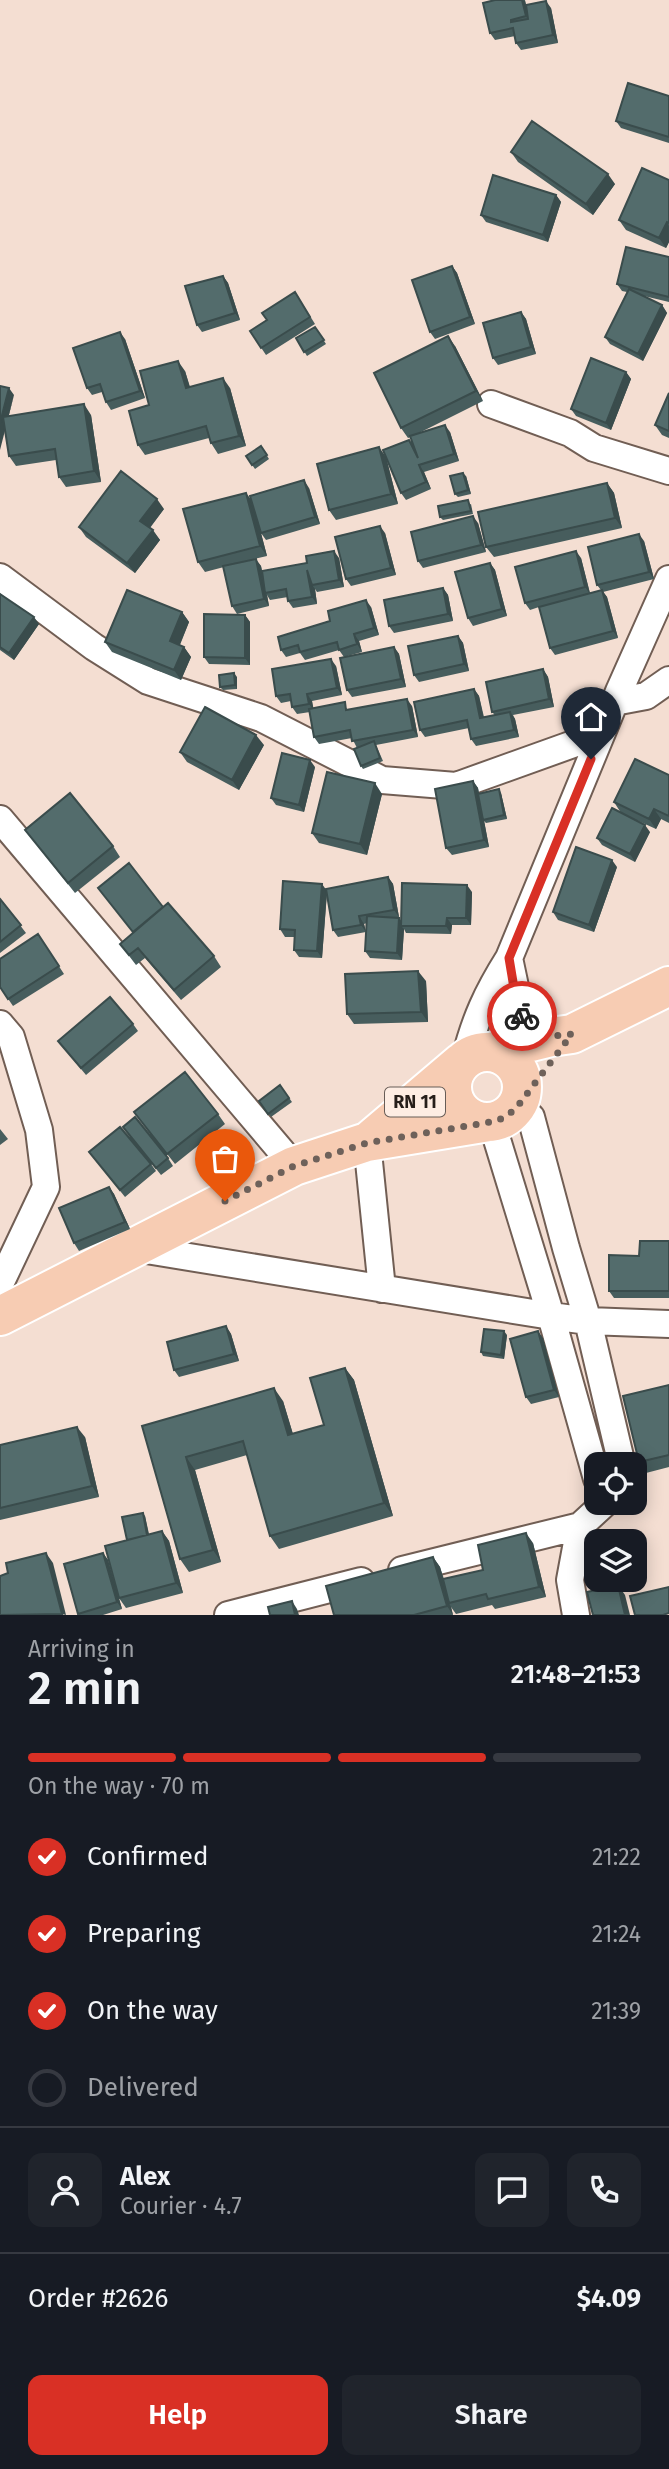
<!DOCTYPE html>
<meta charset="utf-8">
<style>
body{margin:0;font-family:"Fira Sans",sans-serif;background:#20242c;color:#f1f3f6;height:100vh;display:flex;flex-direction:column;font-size:26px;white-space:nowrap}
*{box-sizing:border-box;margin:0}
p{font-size:23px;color:#9ea1a6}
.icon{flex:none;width:38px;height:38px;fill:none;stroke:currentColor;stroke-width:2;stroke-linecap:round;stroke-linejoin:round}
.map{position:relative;height:1615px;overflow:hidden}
.details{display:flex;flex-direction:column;background:#171b24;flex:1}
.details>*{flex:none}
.buttons{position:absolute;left:584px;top:1452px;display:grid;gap:14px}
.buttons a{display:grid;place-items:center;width:63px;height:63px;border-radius:14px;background:#171b24;box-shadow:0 4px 18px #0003;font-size:35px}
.pin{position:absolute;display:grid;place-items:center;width:60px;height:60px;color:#fff;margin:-72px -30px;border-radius:50% 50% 50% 0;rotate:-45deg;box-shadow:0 0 7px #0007}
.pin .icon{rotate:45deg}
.courier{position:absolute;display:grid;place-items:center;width:70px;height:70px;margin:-35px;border:5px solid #d93025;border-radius:50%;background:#fff;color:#222;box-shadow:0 2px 9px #0007}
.summary em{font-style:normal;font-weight:600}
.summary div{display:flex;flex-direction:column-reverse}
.summary{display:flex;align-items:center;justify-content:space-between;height:119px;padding:0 28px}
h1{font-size:46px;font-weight:600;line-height:52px}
.bar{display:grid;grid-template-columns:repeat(4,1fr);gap:10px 7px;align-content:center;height:84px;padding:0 28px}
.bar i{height:9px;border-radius:5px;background:#363941}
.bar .selected{background:#d93025}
.bar p{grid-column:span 4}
.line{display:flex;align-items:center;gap:18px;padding:0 28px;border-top:2px solid #363941}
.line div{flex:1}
.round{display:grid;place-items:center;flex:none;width:74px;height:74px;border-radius:14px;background:#20242c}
ol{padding:0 28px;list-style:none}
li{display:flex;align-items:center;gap:21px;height:77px}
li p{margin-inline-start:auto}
li .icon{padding:7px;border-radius:50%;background:#d93025;color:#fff;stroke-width:4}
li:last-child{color:#9ea1a6}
li i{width:38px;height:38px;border:4px solid #363941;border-radius:50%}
.cta{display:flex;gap:14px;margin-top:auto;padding:14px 28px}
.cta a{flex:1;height:80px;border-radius:14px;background:#d93025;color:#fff;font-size:28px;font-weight:600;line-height:80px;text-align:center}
.cta a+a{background:#20242c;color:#f1f3f6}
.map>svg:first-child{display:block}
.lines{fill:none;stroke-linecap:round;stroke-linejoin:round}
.street-casing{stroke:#715e54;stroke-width:30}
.primary-casing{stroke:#fff;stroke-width:42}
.street{stroke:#fff;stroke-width:26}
.primary{stroke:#f7ccb3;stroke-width:38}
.wall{fill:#475d5d}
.shaded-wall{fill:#3a4c4c}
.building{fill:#536c6c;stroke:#3a4c4c;stroke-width:2}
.done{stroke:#6e615a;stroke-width:7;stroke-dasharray:0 12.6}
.route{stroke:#d93025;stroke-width:9}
.labels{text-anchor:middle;stroke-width:7;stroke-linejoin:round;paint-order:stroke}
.shield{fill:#feede3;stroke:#675c56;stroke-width:2}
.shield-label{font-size:18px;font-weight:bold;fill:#261e1a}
</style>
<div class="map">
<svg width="669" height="1615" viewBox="0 0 669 1615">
<rect width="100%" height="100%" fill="#f4ded2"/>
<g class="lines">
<defs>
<path id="street" d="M491 404 570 433 594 448 669 471
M0 577 94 647 148 681 261 718 382 780 456 786 601 734
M614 702 646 696 669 680
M0 819 294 1166
M509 958 521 1015 532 1031 551 1037
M0 1024 11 1037 39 1130 46 1187 0 1284
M465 1059C475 1019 487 993 509 958L620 689 669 579
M517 1107 531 1117 566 1248 588 1321 622 1465
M507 1116 495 1133 551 1316 597 1479
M367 1142 382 1289
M134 1248 551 1316 588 1321 669 1324
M580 1526 605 1503
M402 1570 580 1526 570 1580 576 1615
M228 1615 361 1581"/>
<path id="primary" d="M491 1052 551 1037 572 1034 669 986
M452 1087a35 35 0 1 1 70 0a35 35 0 1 1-70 0Z
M369 1141 462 1062
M0 1316 294 1166 367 1142 489 1122"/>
</defs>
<use href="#street" class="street-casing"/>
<use href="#primary" class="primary-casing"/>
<use href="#street" class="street"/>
<use href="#primary" class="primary"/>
</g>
<path class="wall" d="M495 0H525L526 5 551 8 558 43 521 50 516 43 515 36 495 40 490 33Z
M669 96V143L621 128 616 121Z
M511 152 615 184 593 215 518 162Z
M669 180V242L666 248 626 230 619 220Z
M556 195 561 202 548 242 486 222 481 215Z
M669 257V302L644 296 662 305 667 313 643 361 610 344 605 337 627 292 622 291 617 284Z
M452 266 457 273 475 324 435 339 430 332Z
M223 276 228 283 240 320 202 332 197 325Z
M295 292 315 324 266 355 250 331 267 320Z
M521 312 526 319 536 354 498 365 493 358Z
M315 327 326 344 307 356 296 338Z
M125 339 145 398 111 410 106 402 102 392 92 395 87 388Z
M455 346 483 401 417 434 450 432 459 461 424 472 431 489 406 500 401 493 414 448 411 437 408 438 401 428Z
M185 371 190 387 230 388 246 446 218 454 211 443 209 438 145 455 138 445 149 405Z
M626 372 631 379 611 430 576 416 571 409Z
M669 393V438L662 435 655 425Z
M14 395 8 416 91 415 101 482 66 487 59 477 56 460 16 466 9 456 5 430 0 450Z
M261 446 269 459 255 469 246 456Z
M386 457 398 504 336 520 329 510Z
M466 476 471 494 458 497 455 494Z
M607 483 614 493 622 528 494 557 486 547Z
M309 488 320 524 266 540 261 533 267 556 254 559 261 566 262 571 339 558 344 587 317 592 315 589 317 604 293 608 288 601V597L270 600 267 595 269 606 237 614 232 606 224 567 205 572 198 562 246 493 252 501Z
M471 504 473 514 443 520 440 517Z
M164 509 150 528 160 540 135 573 86 537 79 527Z
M478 523 486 552 423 568 418 561Z
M385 533 396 575 351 586 346 579Z
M644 541 654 579 603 592 607 597 618 638 555 655 550 648 539 607 530 610 525 603 581 558 590 593 601 590 597 585Z
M490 563 495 570 507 616 473 626 468 618Z
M443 588 448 595 453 621 394 633 389 626Z
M0 594 39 624 14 660 0 650Z
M371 607 379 635 359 641 362 652 344 657 339 650 305 660 300 653 286 657 281 650 330 621Z
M182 612 189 622 180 645 184 647 191 657 181 680 112 652 105 642Z
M245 615 250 622V665L209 664 204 657Z
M458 636 463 643 469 671 419 682 414 675Z
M394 647 399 654 406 687 352 697 347 690Z
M336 666 342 695 312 701 313 709 350 710 412 706 418 737 376 745 383 761 363 769 361 766 357 748 352 738 319 744 314 737 310 712 297 714 292 707 291 701 281 703 276 696Z
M543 669 548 677 554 707 513 715 515 719 519 737 476 746 471 739 469 728 425 737 420 730 474 689 479 696 484 717 495 715 492 712Z
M237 677V689L223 690 220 687Z
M264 745 239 790 187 762 180 752Z
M315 767 304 812 276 805 271 798Z
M669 775V823L661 819 656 829 621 813 614 802Z
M473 781 478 788 479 794 501 793 507 819 486 823 484 821 489 847 452 855 446 848Z
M382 794 367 855 319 843 312 833Z
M25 830 113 846 120 857 75 893Z
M650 832 635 862 602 845 597 838Z
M617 867 594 932 558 920 553 912Z
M388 877 393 884 399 917 395 918H399L401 921 472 892 471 925H452L451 934 406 933 404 929 402 960 370 958 365 951 367 923 364 924 366 932 338 937 333 930 327 893 322 958 299 957 294 950 295 937H285L280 929 326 889Z
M0 899 26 933 0 953Z
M163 907 214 956 221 967 181 1000 145 958 136 965 120 944Z
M38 934 64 974 13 1006 0 987Z
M426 981 428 1022 354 1024 347 1014Z
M133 1024 138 1031 86 1075 58 1041Z
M280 1085 292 1102 271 1117 259 1101Z
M134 1112 218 1114 225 1124 175 1164Z
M123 1127 168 1158 173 1166 161 1175Z
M0 1129 8 1139 0 1145Z
M89 1152 151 1164 156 1171 125 1197Z
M109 1187 114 1194 130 1229 79 1251 74 1243Z
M669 1241V1298H614L609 1291 639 1256Z
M226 1326 231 1334 239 1361 179 1377 174 1370Z
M507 1335 504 1359 483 1356 481 1352Z
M543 1338 559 1397 531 1404 526 1397Z
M345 1368 354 1380 393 1516 279 1549 270 1536 247 1455 195 1470 221 1562 189 1572 180 1559 142 1426 283 1401 293 1434 324 1425Z
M669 1385V1467L646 1473 639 1462Z
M85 1437 99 1497 0 1520V1445Z
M145 1516 149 1534 162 1531 169 1541 183 1593 126 1608 119 1598 127 1540Z
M533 1543 546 1597 495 1609 492 1605 456 1614 451 1607 453 1615H334L433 1557 440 1567 444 1579 483 1570Z
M103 1553 108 1560 122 1609 103 1615H79L78 1614Z"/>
<path class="shaded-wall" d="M522 0 525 1 531 23 526 16Z
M546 1 551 8 558 43 553 35Z
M608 174 615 184 593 215 586 204Z
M556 195 561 202 548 242 543 235Z
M667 222 669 226V242L666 248 659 238Z
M452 266 457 273 475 324 470 317Z
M223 276 228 283 240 320 235 313Z
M662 305 667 313 643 361 638 354Z
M521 312 526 319 536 354 531 347Z
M120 332 125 339 145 398 140 391Z
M448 336 455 346 483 401 476 391Z
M178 361 185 371 193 398 186 388Z
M626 372 631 379 611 430 606 423Z
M223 378 230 388 246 446 239 436Z
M9 388 14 395 0 450V423Z
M84 404 91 415 101 482 94 471Z
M445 425 450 432 459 461 454 454Z
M379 447 386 457 398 504 391 494Z
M419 465 424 472 431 489 426 482Z
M463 473 466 476 471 494 468 490Z
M304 480 309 488 320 524 315 517Z
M607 483 614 493 622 528 615 518Z
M246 493 253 503 267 556 260 546Z
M157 499 164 509 147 531 140 521Z
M473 516 478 523 486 552 481 545Z
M380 526 385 533 396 575 391 568Z
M153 530 160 540 135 573 127 563Z
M639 534 644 541 654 579 649 572Z
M334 551 339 558 344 587 339 580Z
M576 551 581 558 590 594 585 587Z
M256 559 261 566 266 593H265L267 595 269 606 264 599Z
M490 563 495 570 507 616 502 609Z
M307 570 312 585 315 589 317 604 312 597Z
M443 588 448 595 453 621 448 614Z
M602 590 607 597 618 638 613 631Z
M366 600 371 607 379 635 374 628Z
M182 612 189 622 177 651 170 641Z
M245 615 250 622V665L245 658Z
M34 617 39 624 14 660 9 653Z
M354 634 359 641 362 652 357 644Z
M458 636 463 643 469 671 464 664Z
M184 647 191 657 181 680 174 670Z
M394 647 399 654 406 687 401 679Z
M331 659 336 666 342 695 337 688Z
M543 669 548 677 554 707 549 699Z
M234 673 237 677V689L235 685Z
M474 689 479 696 485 725 480 718Z
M307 694 312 701 314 711 309 704Z
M407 699 412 706 418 737 413 730Z
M510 712 515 719 519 737 514 730Z
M256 735 264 745 239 790 232 780Z
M310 760 315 767 304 812 299 805Z
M473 781 478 788 489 847 484 840Z
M375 783 382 794 367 855 360 844Z
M499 789 501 793 507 819 504 815Z
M654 809 661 819 656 829 649 819Z
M645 825 650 832 635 862 630 854Z
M612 860 617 867 594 932 589 925Z
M388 877 393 884 399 917 394 910Z
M322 884 327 891 322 958 317 951Z
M467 885 472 892 471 925 466 918Z
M359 916 364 924 366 932 361 925Z
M399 918 404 925 401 926 404 929 402 960 397 953Z
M447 918 452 925 451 934 446 926Z
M418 971 426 981 428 1022 421 1012Z
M109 1187 114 1194 130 1229 125 1222Z
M226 1326 231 1334 239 1361 234 1354Z
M504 1331 507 1335 504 1359 501 1355Z
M538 1331 543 1338 559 1397 554 1390Z
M345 1368 354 1380 393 1516 384 1503Z
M274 1388 283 1401 297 1448 288 1435Z
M77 1427 85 1437 99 1497 92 1486Z
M186 1457 195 1470 221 1562 213 1550Z
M143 1513 145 1516 150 1541 147 1537Z
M162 1531 169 1541 183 1593 176 1583Z
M526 1533 533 1543 546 1597 539 1587Z
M46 1553 53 1563 66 1615 62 1614Z
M103 1553 108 1560 122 1609 117 1602Z
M433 1557 440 1567 450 1603H449L451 1607 453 1615 447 1606Z
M618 1585 625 1595 630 1615H625Z
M292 1601 297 1609 299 1615H295Z"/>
<path class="building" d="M495 0H522L526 16 511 20V22L528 19 526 5 546 1 553 35 516 43 513 28 490 33 483 3Z
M628 83 669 96V137L616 121Z
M532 121 608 174 586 204 511 152Z
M642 168 669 180V223L667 222 659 238 619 220Z
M493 175 556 195 543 235 481 215Z
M626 247 669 257V297L617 284Z
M452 266 470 317 430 332 412 280Z
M223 276 235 313 197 325 185 286Z
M629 289 662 305 638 354 605 337Z
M295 292 310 317 261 348 250 331 267 320 262 313Z
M521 312 531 347 493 358 483 323Z
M315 327 324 340 304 352 296 338Z
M120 332 140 391 106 402 100 384 87 388 73 348Z
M448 336 476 391 401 428 374 373Z
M591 358 626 372 606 423 571 409Z
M178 361 186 388 223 378 239 436 211 443 206 426 138 445 129 411 149 405 140 371Z
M0 386 9 388 0 423Z
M669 393V431L655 425Z
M84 404 94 471 59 477 55 449 9 456 3 417Z
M445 425 454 454 419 465 426 482 401 493 383 450 409 440 418 458 410 436Z
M261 446 267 455 252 465 246 456Z
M379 447 391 494 329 510 317 464Z
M121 471 157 499 140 521 153 530 127 563 79 527Z
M463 473 468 490 455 494 450 476Z
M304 480 315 517 261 533 250 496Z
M607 483 615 518 486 547 478 512Z
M246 493 260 546 198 562 183 509Z
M468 500 471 511 440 517 438 506Z
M473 516 481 545 418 561 411 532Z
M380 526 391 568 346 579 335 537Z
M639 534 649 572 597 585 588 547Z
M334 551 339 580 312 585 307 570 312 597 288 601 286 589 265 593 262 571 307 563 306 556Z
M576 551 585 587 525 603 515 567Z
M256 559 264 599 232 606 223 566Z
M490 563 502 609 468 618 455 572Z
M443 588 448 614 389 626 384 600Z
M127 590 182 612 170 641 184 647 174 670 105 642Z
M602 590 613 631 550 648 539 607Z
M0 594 34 617 9 653 0 647Z
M366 600 374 628 354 634 357 644 339 650 337 642 300 652 298 645 281 650 278 637 330 621 328 611Z
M204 614 245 615V658L204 657Z
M458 636 464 664 414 675 408 646Z
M394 647 401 679 347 690 340 658Z
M331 659 337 688 307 694 309 704 292 707 290 694 276 696 272 669Z
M543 669 549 699 492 712 486 682Z
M234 673 235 685 220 687 219 675Z
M474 689 480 718 510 712 514 730 471 739 467 720 420 730 414 702Z
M407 699 413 730 352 741 350 730 314 737 309 709 345 702 346 710Z
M205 707 256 735 232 780 180 752Z
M374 741 380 758 361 766 354 749Z
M282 753 310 760 299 805 271 798Z
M635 759 669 775V816L654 809 649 819 614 802Z
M327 772 375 783 360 844 312 833Z
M473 781 484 840 446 848 435 789Z
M499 789 504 815 483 820 478 794Z
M70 793 113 846 68 883 25 830Z
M612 808 645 825 630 854 597 838Z
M576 847 612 860 589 925 553 912Z
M129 863 163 907 133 932 98 888Z
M388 877 394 910 359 916 361 925 333 930 326 889Z
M283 881 322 884 317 951 294 950 295 930 280 929Z
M402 883 467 885 466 918H447L446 926H401Z
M0 899 21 925 0 942Z
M168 903 214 956 174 990 138 948 129 955 120 944Z
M367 916 399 918 397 953 365 951Z
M38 934 59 966 8 999 0 987V959Z
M418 971 421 1012 347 1014 345 974Z
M110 997 133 1024 81 1068 58 1041Z
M185 1072 218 1114 167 1154 134 1112Z
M280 1085 289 1098 268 1114 259 1101Z
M135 1117 168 1158 156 1168 123 1127Z
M120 1127 151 1164 120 1190 89 1152Z
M109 1187 125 1222 74 1243 59 1208Z
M640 1241H669V1291H609V1255L639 1256Z
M226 1326 234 1354 174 1370 167 1342Z
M484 1329 504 1331 501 1355 481 1352Z
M538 1331 554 1390 526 1397 510 1339Z
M345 1368 384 1503 270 1536 243 1441 186 1457 213 1550 180 1559 142 1426 274 1388 288 1435 324 1425 310 1378Z
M669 1385V1455L639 1462 623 1396Z
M77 1427 92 1486 0 1508V1445Z
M143 1513 147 1535 127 1540 122 1517Z
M162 1531 176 1583 119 1598 105 1546Z
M526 1533 539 1587 488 1599 486 1594 449 1603 443 1579 483 1570 478 1545Z
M46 1553 62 1614 0 1615V1576L8 1573 6 1563Z
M103 1553 117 1602 78 1614 64 1564Z
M433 1557 447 1606 414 1615H334L326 1586Z
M618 1585 625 1615H593L587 1592Z
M669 1587V1613L663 1615H635L630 1596Z
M292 1601 295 1615H270L268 1607Z"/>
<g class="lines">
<path class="done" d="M225 1201 294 1166 367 1143 496 1121 507 1116 517 1107 572 1034C545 1037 538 1039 522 1016"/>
<path class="route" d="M522 1016 515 994 509 958 591 759"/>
</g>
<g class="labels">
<rect class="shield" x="385" y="1087.5" width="60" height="29" rx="5"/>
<g class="shield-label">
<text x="415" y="1108">RN 11</text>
</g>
</g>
</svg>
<div class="buttons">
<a><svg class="icon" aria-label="locate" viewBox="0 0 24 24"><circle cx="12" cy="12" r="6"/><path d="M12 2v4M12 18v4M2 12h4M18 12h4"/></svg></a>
<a><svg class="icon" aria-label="layers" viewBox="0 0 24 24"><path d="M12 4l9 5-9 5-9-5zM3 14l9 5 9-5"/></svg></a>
</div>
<div class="pin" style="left:225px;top:1201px;background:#ea580c"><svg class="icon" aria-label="bag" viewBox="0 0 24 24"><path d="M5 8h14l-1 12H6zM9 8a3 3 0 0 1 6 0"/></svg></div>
<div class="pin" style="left:591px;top:759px;background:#1f2937"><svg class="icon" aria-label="home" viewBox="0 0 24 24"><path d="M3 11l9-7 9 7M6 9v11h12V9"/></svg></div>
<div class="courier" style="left:522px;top:1016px"><svg class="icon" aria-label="bike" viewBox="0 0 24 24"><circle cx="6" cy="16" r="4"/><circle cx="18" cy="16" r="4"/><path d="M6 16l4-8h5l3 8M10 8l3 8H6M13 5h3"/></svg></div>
</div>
<section class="details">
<div class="summary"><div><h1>2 min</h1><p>Arriving in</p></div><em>21:48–21:53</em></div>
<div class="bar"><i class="selected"></i><i class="selected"></i><i class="selected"></i><i></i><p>On the way · 70 m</p></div>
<ol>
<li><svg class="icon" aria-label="check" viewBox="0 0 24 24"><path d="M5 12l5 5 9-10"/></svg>Confirmed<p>21:22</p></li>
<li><svg class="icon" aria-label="check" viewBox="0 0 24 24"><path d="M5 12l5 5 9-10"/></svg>Preparing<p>21:24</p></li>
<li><svg class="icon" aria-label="check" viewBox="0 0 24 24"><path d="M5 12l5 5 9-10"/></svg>On the way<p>21:39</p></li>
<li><i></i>Delivered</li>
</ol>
<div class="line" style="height:126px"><a class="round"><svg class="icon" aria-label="person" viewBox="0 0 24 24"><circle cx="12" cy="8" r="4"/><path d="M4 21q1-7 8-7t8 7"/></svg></a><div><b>Alex</b><p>Courier · 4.7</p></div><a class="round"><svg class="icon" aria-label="chat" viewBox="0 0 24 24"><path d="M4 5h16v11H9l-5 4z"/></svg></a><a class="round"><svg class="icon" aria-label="phone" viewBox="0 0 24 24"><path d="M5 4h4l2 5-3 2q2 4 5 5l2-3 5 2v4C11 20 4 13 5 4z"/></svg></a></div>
<div class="line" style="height:91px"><div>Order #2626</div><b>$4.09</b></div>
<div class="cta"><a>Help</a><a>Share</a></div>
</section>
